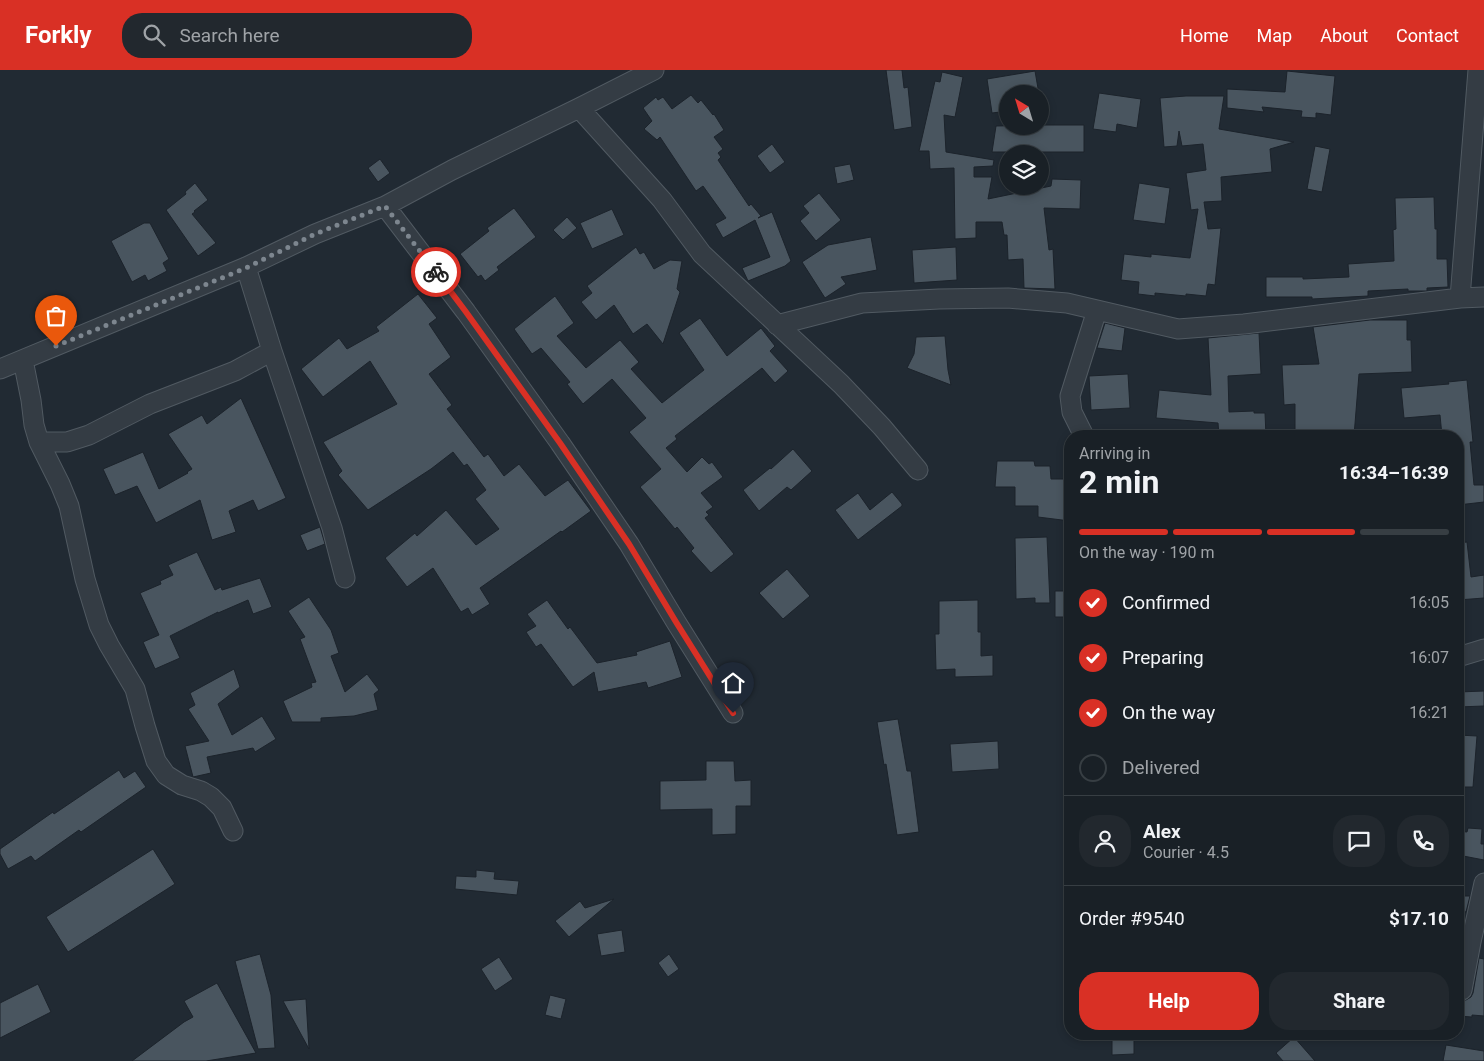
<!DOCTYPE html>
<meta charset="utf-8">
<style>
body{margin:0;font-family:Roboto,sans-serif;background:#22282e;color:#f1f3f6;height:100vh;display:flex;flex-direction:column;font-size:19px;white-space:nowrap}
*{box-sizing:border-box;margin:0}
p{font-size:16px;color:#9fa3a7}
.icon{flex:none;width:28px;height:28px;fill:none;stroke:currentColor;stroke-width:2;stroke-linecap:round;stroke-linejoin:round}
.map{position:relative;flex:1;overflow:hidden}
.sheet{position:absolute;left:1064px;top:360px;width:400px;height:610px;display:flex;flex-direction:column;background:#192026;border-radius:20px;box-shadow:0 2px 8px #0003,0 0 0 1px #373e43}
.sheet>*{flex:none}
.needle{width:32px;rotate:322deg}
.fabs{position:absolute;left:999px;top:15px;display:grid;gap:10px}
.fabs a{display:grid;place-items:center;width:50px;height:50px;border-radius:50%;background:#192026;box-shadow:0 2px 8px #0003,0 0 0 1px #373e43;font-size:25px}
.pin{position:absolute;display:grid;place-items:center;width:42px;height:42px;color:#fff;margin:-51px -21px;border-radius:50% 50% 50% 0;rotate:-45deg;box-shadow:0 0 5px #0007}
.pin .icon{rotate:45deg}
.courier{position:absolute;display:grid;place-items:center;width:50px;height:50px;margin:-25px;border:4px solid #d93025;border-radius:50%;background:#fff;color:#222;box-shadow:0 1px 6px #0007}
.head em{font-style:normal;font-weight:700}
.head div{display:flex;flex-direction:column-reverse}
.head{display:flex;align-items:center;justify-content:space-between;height:85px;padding:0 15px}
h1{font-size:32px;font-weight:700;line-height:38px}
.bar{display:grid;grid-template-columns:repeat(4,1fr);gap:8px 5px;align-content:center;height:60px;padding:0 15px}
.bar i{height:6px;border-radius:4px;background:#373e43}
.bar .on{background:#d93025}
.bar p{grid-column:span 4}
.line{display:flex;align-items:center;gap:12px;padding:0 15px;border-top:1px solid #373e43}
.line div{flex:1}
.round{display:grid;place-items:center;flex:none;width:52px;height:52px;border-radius:20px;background:#22282e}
ol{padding:0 15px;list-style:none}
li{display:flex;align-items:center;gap:15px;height:55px}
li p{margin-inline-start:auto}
li .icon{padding:5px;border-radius:50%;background:#d93025;color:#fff;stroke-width:4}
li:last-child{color:#9fa3a7}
li i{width:28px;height:28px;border:2px solid #373e43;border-radius:50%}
.action{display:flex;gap:10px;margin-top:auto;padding:10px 15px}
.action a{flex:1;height:58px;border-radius:20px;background:#d93025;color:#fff;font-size:20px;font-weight:700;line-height:58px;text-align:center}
.action a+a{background:#22282e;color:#f1f3f6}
header{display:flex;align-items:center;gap:30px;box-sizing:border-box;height:70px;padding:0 25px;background:#d93025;color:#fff}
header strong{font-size:24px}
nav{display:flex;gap:28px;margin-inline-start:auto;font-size:18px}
.search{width:350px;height:45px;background:#22282e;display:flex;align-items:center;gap:12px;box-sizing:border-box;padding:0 18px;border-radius:20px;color:#9fa3a7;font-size:19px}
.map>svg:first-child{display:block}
.building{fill:#49555f;stroke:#1c232b}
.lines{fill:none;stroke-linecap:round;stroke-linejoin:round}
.minor-casing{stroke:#515a62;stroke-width:21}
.minor{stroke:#343c44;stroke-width:19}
.done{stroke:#7d868f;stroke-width:5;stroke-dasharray:0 9}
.route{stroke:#d93025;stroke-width:6}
</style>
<header>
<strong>Forkly</strong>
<div class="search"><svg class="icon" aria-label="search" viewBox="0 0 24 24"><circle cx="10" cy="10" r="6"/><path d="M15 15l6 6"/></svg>Search here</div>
<nav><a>Home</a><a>Map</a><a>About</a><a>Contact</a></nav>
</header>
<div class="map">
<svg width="1484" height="991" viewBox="0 0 1484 991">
<rect width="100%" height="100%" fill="#212a33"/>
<path class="building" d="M886 0H902L904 18 908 17 912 57 894 60Z
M1035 1 1039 24H1008V41L992 43 987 9Z
M1287 1 1335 6 1331 45 1316 43V48L1301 47 1302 41 1262 37 1264 42 1227 38V19L1285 22Z
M942 2 963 7 955 47 944 45 946 82 994 90 993 96 974 97V107H992L988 129 1051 116 1052 109 1081 110 1080 139 1044 138 1049 180 1053 179 1055 219 1024 218 1023 189 1008 190 1007 165H1004L1002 152H976V168L955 169 954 98 930 99 929 81H919L935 11 940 12Z
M1099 23 1141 29 1137 58 1117 54 1116 62 1093 59Z
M691 25 698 33 701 30 713 45 714 44 724 60 714 67 723 79 718 83 721 87 718 90 749 136 751 134 761 146 758 148 772 142 791 191 785 196 748 211 742 198 770 187 755 150 723 168 715 154 726 148 703 116 696 121 660 67 657 70 644 59 652 51 643 38 656 27 658 30 663 27 672 39Z
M1186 26H1224L1219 59 1294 72 1270 79 1272 102 1221 107 1222 131 1204 132 1208 159 1221 158 1215 215 1208 214 1206 226 1186 224V226L1155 223V226L1138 224 1139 212 1121 210 1124 184 1151 187V184L1190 188 1198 139 1191 140 1186 103 1206 100 1203 74 1182 76 1179 61 1177 76 1164 77 1160 28Z
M1040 55H1084V82H992L996 56Z
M772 74 785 92 770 103 757 86Z
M1315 76 1330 79 1322 122 1307 119Z
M380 89 390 103 378 112 368 98Z
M850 94 854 110 837 114 834 97Z
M195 113 208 130 194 141 195 142 192 144 216 173 198 186 166 140 186 124 185 122Z
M1139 113 1170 118 1165 154 1133 150Z
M819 123 841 150 816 171 800 151 809 143 803 136Z
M1434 127 1435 159H1437V189H1447L1448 217 1427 218V221H1408V219L1368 221V226L1312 229V227H1266V207H1303V209L1349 207 1348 194 1394 191 1393 160 1396 159 1395 128Z
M514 138 536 167 497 197 499 200 485 211 481 205 478 207 460 184 489 161 487 158Z
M612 139 624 165 592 179 580 153Z
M567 147 577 158 563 170 553 160Z
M144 153H150L169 189 163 193 167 201 148 211 145 205 132 212 111 171Z
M871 167 877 200 841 207 846 214 825 228 802 192 828 175Z
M636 177 640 184 644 182 654 199 670 190 682 191 677 219 680 222 663 274 647 254 633 264 614 235 596 250 581 232 592 223 587 216Z
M956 177 957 210 914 213 912 180Z
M418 224 437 248 429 254 451 287 429 304 452 335 447 339 484 387 488 384 504 406 519 394 545 426 568 410 591 441 562 462 561 461 480 518 490 534 472 545 468 538 461 542 433 498 407 517 385 488 415 463 417 466 446 440 476 475 499 459 475 429 486 420 467 394 464 396 453 382 431 399 368 440 338 405 342 401 323 372 397 334 370 291 323 327 301 299 339 268 347 279 379 261 376 257Z
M555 226 574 253 557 266 586 298 620 270 639 292 631 299 662 333 704 300 679 263 700 248 727 286 761 258 775 276 770 281 788 301 775 313 762 298 675 366 677 369 666 378 687 402 702 387 709 394 712 392 723 407 701 423 713 437 706 442 709 445 705 448 734 484 711 503 691 481 694 478 677 457 675 459 640 417 661 399 629 362 646 348 612 309 583 334 567 314 570 312 541 278 532 284 514 259Z
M1370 250H1407V270H1411L1412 302 1359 304 1354 366H1295V334L1284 335 1282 295 1319 294 1313 257Z
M1105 253 1125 258 1122 281 1097 278Z
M1259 263 1261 304 1228 306 1229 342 1254 341V343H1265L1266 366H1219L1218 353 1156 348 1159 320 1211 325 1208 268Z
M945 266 948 300 951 315 907 298 914 284 916 267Z
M1128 304 1130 338 1091 340 1089 306Z
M1467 310 1473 372H1470L1474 415H1484V432L1458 435V366H1442L1440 345 1404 348 1401 318 1449 314 1448 312Z
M241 328 286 428 258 441 253 430 229 441 236 462 212 470 200 430 156 453 137 416 115 425 103 399 143 382 159 419 188 403 187 402 192 399 168 364 202 345 207 354Z
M793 379 812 401 791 420 787 417 759 441 743 420 770 398 771 399Z
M997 391H1034L1035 396H1050L1051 409H1070V451L1038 447V436H1015V417H995Z
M892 422 902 434V436L858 470 835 440 858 423 870 440Z
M320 457 325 474 307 481 300 465Z
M1047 467 1050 533H1035V528L1016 529 1015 468Z
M1467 472 1471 507 1484 505V528L1458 530V473Z
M197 482 215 520 221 517 222 520 260 508 272 537 253 544 248 530 218 543V542L170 566 180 588 155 599 143 572 159 565 140 523 161 514 160 511 173 505 168 495Z
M787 499 810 526 783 549 759 523Z
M1055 521H1070V547H1055Z
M309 527 331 560 339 583 331 586 345 622 367 604 379 620 374 624 378 640 354 646 321 648V652H292L283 631 312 617 311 613 316 612 300 569 305 567 288 541Z
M547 530 568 559 570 557 597 593 637 585 636 582 670 571 682 607 648 618 646 612 598 622 594 602 573 617 541 574 536 577 526 562 536 556 527 544Z
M978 530V562H981V586L993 585V606L955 607V599L936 600 935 564H939V531Z
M234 599 240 617 218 634 232 665 262 646 276 669 255 682 253 678 207 687 211 703 193 707 185 676 209 671 188 639 195 635 190 623Z
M1484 621V636L1458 637V622Z
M898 649 907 701H911L919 762 897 765 886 694 884 695 877 652Z
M1458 665 1477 666 1473 717H1458Z
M998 671 999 699 952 702 950 674Z
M706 691H734L735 711 751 710V736H736V764L712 765V739L660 740V711L706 710Z
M119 700 124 708 135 701 146 717 81 762 79 760 35 791 31 786 8 799 0 784V779L53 742 54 744Z
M1468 758 1482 759 1481 774H1484V790L1458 785V761L1467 762Z
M153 779 175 814 68 882 46 847Z
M476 800 495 802 494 809 519 811 517 825 455 819 456 806 476 807Z
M1461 826H1470L1466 842 1461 841Z
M614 829 569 867 555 851 580 831 585 838Z
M622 860 625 882 601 886 597 864Z
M260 884 271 925 275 978 258 979 235 891Z
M669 884 679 899 668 907 658 893Z
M499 887 513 909 495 921 481 899Z
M1479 888 1484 889V946L1472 945V947L1458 946V930H1466L1471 927 1473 923Z
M217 913 256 983 206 991H132L184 952 193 947 184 931Z
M38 914 51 942 0 968V933Z
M550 925 566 929 561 949 545 945Z
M306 929 309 979 283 931Z
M1294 967 1315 991H1283L1276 983Z
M1134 968V984L1112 985V969Z
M1446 975 1484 981V991H1443Z"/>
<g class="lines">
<defs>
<path id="minor" d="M579 38 662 130 702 184 841 314 882 357 918 400
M385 136 466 242 560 373 629 474 676 552 733 643
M246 197 272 281 332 458 345 508
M1460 228 1478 0
M777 255 862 233 939 229 1008 228 1067 233 1178 259 1244 254 1460 228 1484 227
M23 290 31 330 34 355 39 372 60 414 69 436 85 509 99 555 109 575 135 619 145 656 156 691 166 705 182 715 201 721 211 727 222 738 233 761
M0 299 246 197 315 164 385 136 452 100 579 38 654 0
M1084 366 1072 342 1070 326 1097 240
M39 372H67L89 365 150 334 235 301 272 281
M1458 587 1484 579
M1462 920 1471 872 1484 813"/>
</defs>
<use href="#minor" class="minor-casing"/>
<use href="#minor" class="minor"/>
</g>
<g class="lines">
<path class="done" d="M56 276 246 198 315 164 385 136 436 202"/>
<path class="route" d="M436 202 466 242 560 373 629 474 676 552 733 643"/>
</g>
</svg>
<div class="fabs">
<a><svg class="needle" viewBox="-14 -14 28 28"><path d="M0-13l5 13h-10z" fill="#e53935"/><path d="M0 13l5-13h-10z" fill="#9fa3a7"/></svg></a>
<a><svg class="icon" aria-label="layers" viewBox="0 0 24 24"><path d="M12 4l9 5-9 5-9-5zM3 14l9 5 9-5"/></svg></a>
</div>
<div class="pin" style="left:56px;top:276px;background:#ea580c"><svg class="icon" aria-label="bag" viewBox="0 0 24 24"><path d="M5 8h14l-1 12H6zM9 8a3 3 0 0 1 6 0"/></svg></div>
<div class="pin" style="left:733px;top:643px;background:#1f2937"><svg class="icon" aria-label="home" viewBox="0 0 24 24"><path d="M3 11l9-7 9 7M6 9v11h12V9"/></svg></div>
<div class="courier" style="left:436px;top:202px"><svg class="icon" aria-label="bike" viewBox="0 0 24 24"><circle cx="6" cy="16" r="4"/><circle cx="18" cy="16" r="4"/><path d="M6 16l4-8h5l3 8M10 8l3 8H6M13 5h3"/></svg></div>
<section class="sheet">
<div class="head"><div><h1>2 min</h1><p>Arriving in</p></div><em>16:34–16:39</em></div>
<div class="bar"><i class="on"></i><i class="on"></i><i class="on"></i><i></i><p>On the way · 190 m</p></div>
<ol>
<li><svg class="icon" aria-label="check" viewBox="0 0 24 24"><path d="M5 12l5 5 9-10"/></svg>Confirmed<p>16:05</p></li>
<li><svg class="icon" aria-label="check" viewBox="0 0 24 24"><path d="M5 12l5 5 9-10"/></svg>Preparing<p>16:07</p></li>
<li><svg class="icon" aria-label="check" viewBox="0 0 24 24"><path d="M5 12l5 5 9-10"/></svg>On the way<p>16:21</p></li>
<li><i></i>Delivered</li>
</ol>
<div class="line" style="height:90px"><a class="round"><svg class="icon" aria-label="person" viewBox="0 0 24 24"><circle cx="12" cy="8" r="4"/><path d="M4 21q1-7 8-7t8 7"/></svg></a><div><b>Alex</b><p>Courier · 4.5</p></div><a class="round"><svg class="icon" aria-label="chat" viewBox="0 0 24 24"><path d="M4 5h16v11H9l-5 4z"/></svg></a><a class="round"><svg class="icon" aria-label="phone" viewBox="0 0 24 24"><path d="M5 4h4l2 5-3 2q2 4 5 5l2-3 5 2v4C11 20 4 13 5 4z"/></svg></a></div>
<div class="line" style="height:65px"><div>Order #9540</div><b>$17.10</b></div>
<div class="action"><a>Help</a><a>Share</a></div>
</section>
</div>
